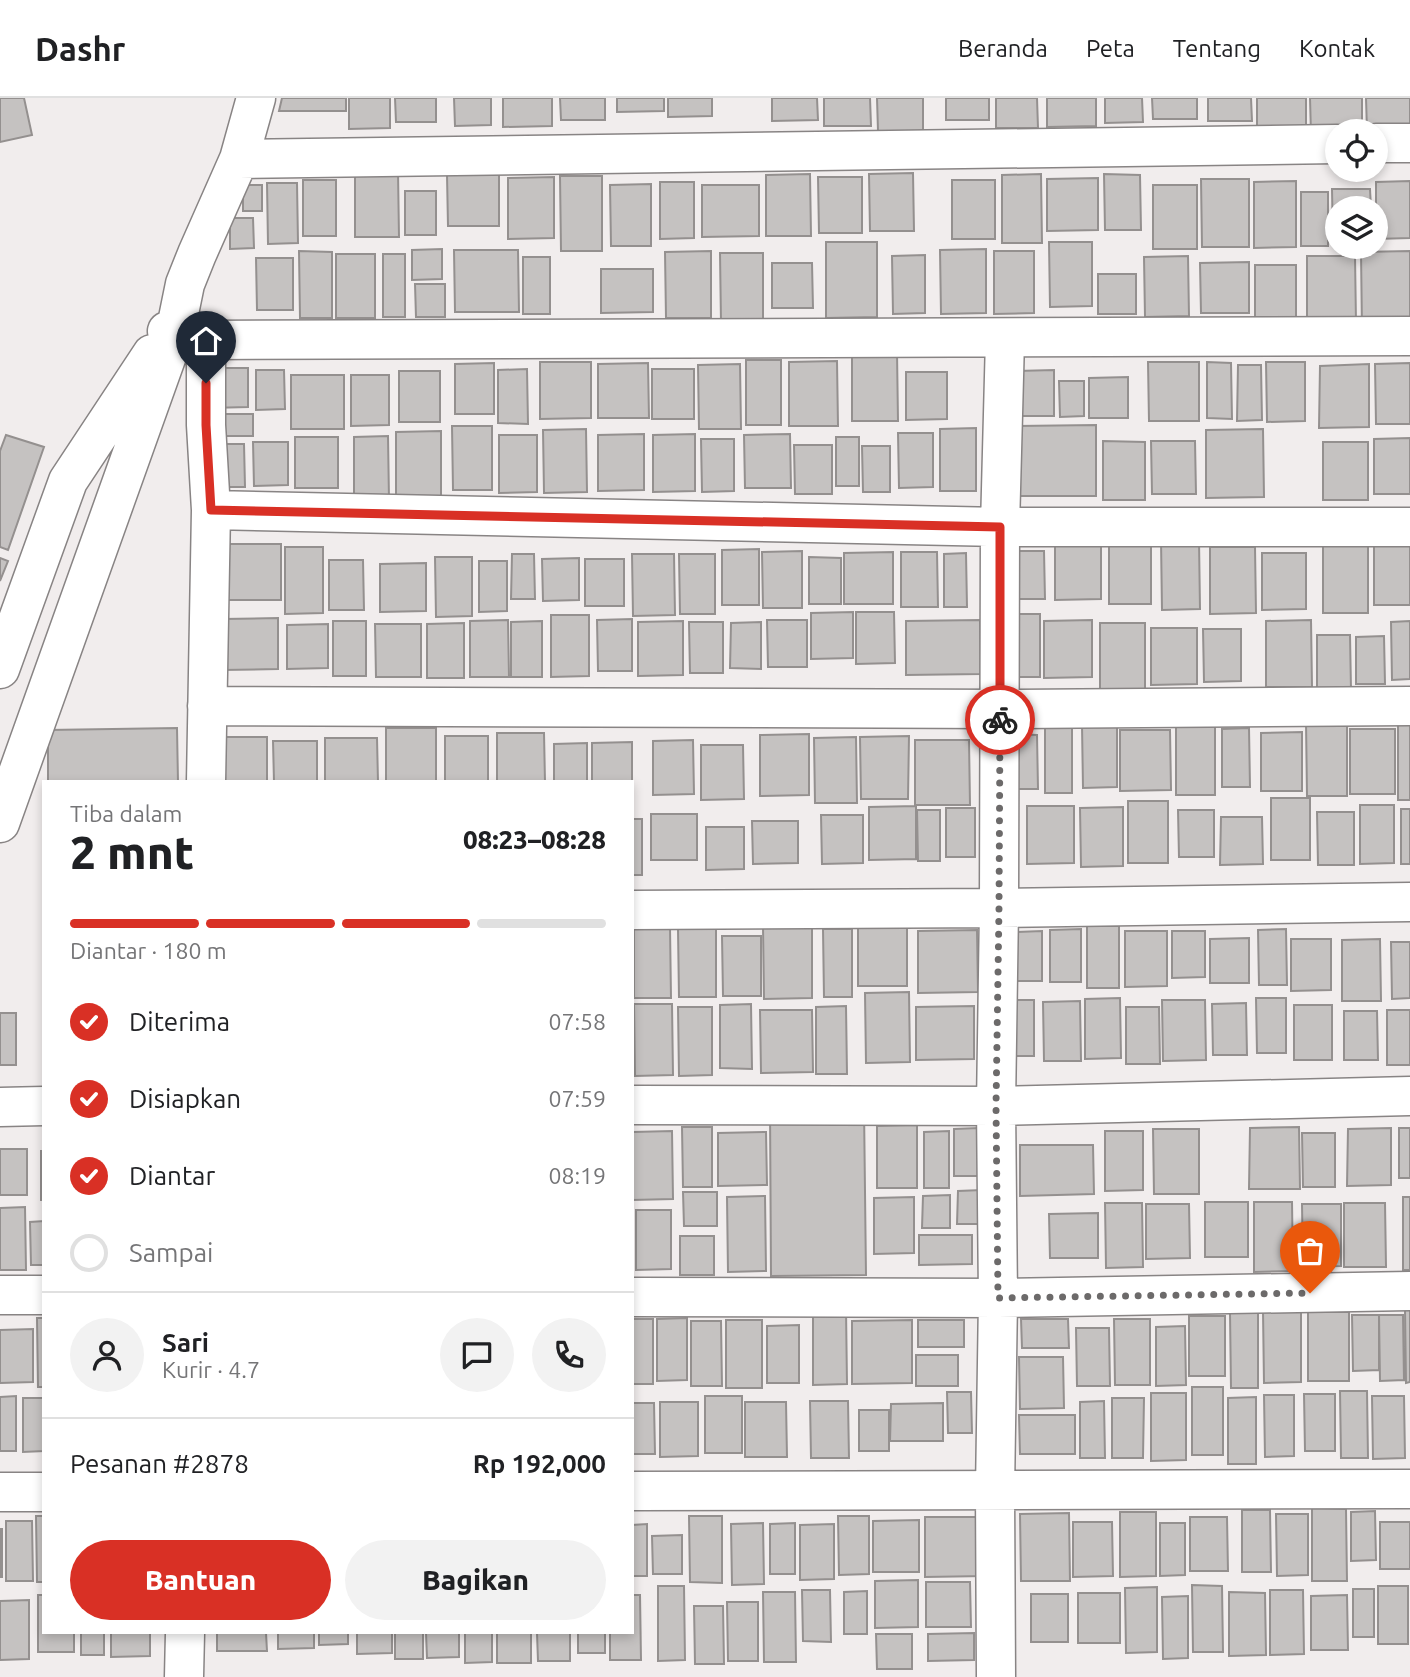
<!DOCTYPE html>
<html lang="id">
<meta charset="utf-8">
<style>
body{margin:0;font-family:Ubuntu,sans-serif;background:#f2f2f2;color:#202124;height:100vh;display:flex;flex-direction:column;font-size:26px;white-space:nowrap}
*{box-sizing:border-box;margin:0}
p{font-size:23px;color:#757577}
.icon{flex:none;width:38px;height:38px;fill:none;stroke:currentColor;stroke-width:2;stroke-linecap:round;stroke-linejoin:round}
.map{position:relative;flex:1;overflow:hidden}
.sheet{position:absolute;left:42px;top:682px;width:592px;height:854px;display:flex;flex-direction:column;background:#fff;border-radius:0px;box-shadow:0 4px 10px #0003}
.sheet>*{flex:none}
.buttons{position:absolute;left:1325px;top:21px;display:grid;gap:14px}
.buttons a{display:grid;place-items:center;width:63px;height:63px;border-radius:50%;background:#fff;box-shadow:0 4px 10px #0003;font-size:35px}
.pin{position:absolute;display:grid;place-items:center;width:60px;height:60px;color:#fff;margin:-72px -30px;border-radius:50% 50% 50% 0;rotate:-45deg;box-shadow:0 0 7px #0007}
.pin .icon{rotate:45deg}
.courier{position:absolute;display:grid;place-items:center;width:70px;height:70px;margin:-35px;border:5px solid #d93025;border-radius:50%;background:#fff;color:#222;box-shadow:0 2px 9px #0007}
.summary em{font-style:normal;font-weight:800}
.summary div{display:flex;flex-direction:column-reverse}
.summary{display:flex;align-items:center;justify-content:space-between;height:119px;padding:0 28px}
h1{font-size:46px;font-weight:800;line-height:52px}
.bar{display:grid;grid-template-columns:repeat(4,1fr);gap:10px 7px;align-content:center;height:84px;padding:0 28px}
.bar i{height:9px;border-radius:5px;background:#e0e0e0}
.bar .on{background:#d93025}
.bar p{grid-column:span 4}
.line{display:flex;align-items:center;gap:18px;padding:0 28px;border-top:2px solid #e0e0e0}
.line div{flex:1}
.round{display:grid;place-items:center;flex:none;width:74px;height:74px;border-radius:37px;background:#f2f2f2}
ol{padding:0 28px;list-style:none}
li{display:flex;align-items:center;gap:21px;height:77px}
li p{margin-inline-start:auto}
li .icon{padding:7px;border-radius:50%;background:#d93025;color:#fff;stroke-width:4}
li:last-child{color:#757577}
li i{width:38px;height:38px;border:4px solid #e0e0e0;border-radius:50%}
.primary-button{display:flex;gap:14px;margin-top:auto;padding:14px 28px}
.primary-button a{flex:1;height:80px;border-radius:42px;background:#d93025;color:#fff;font-size:28px;font-weight:800;line-height:80px;text-align:center}
.primary-button a+a{background:#f2f2f2;color:#202124}
header{display:flex;align-items:center;gap:42px;box-sizing:border-box;height:98px;padding:0 35px;background:#fff;border-bottom:2px solid #e0e0e0}
header strong{font-size:33px}
nav{display:flex;gap:38px;margin-inline-start:auto;font-size:24px}
.map>svg:first-child{display:block}
.building{fill:#c5c2c1;stroke:#94908f;stroke-width:2}
.lines{fill:none;stroke-linecap:round;stroke-linejoin:round}
.minor-casing{stroke:#888484;stroke-width:41}
.minor{stroke:#fff;stroke-width:38}
.done{stroke:#6c6a6a;stroke-width:7;stroke-dasharray:0 12.6}
.route{stroke:#d93025;stroke-width:9}
</style>
<header>
<strong>Dashr</strong>
<nav><a>Beranda</a><a>Peta</a><a>Tentang</a><a>Kontak</a></nav>
</header>
<div class="map">
<svg width="1410" height="1579" viewBox="0 0 1410 1579">
<rect width="100%" height="100%" fill="#f1eded"/>
<path class="building" d="M0 0H24L32 37 0 44Z
M282 0H346V13H279Z
M349 0H390V30L349 31Z
M395 0H436V24H396Z
M454 0H491V27L455 28Z
M503 0H552V28L503 29Z
M560 0H605V22H561Z
M617 0H664V13L617 14Z
M668 0H712V18L668 19Z
M772 0H817L818 22 772 23Z
M824 0H870L871 28H824Z
M877 0H923V33H878Z
M946 0H989V22H946Z
M996 0H1037L1038 30H996Z
M1047 0H1096V28L1047 29Z
M1105 0H1142L1143 24 1105 25Z
M1152 0H1197V21H1153Z
M1208 0H1251L1252 23H1208Z
M1257 0H1306V34L1257 35Z
M1310 0H1362V33H1337L1311 36Z
M1366 0H1410V33H1367Z
M355 73H398L399 139H355Z
M913 75 914 133H870L869 76Z
M499 76V128H448L447 77Z
M810 76 811 138H766V77Z
M1041 76 1042 145H1002V77Z
M1104 76 1140 77 1141 132H1105Z
M560 78H602V153H561Z
M554 79V140L508 141V80Z
M818 79H862V135H819Z
M1098 80V132L1047 133V81Z
M1201 81H1249V149H1202Z
M303 82H336V138H303Z
M952 82H995V141H952Z
M1296 83V149L1254 150V84Z
M1410 83V140L1376 141V84Z
M660 84H694V140L660 141Z
M267 85H297L298 145 268 146Z
M651 86V148H611L610 87Z
M243 87H262V113H243Z
M702 87H759V138L702 139Z
M1153 87H1197V151H1153Z
M1332 91H1370L1371 110H1337V146H1333Z
M405 93H436V137H405Z
M1301 94H1328V148H1301Z
M230 120H253L254 150 230 151Z
M826 144H877V219L826 220Z
M1049 144H1092V208L1050 209Z
M442 151V181L412 182V152Z
M986 151V215L941 216 940 152Z
M454 152H518L519 214H455Z
M299 153 332 154V220H300Z
M711 153V220H666L665 154Z
M994 153H1034V215L994 216Z
M1410 153V231L1362 232 1361 154Z
M720 155H763V224L721 225Z
M336 156H375V220H336Z
M383 156H405V219H383Z
M925 157V215L893 216 892 158Z
M1188 158 1189 218 1145 219 1144 159Z
M1307 158H1355L1356 224 1307 225Z
M523 159H550V216H523Z
M256 160H293V212H257Z
M1249 164V215H1201L1200 165Z
M772 165H812L813 210H772Z
M1255 167H1296V233H1255Z
M601 171H653V214L601 215Z
M1098 176H1136V216H1098Z
M415 186H445V219H416Z
M852 254H897L898 323H852Z
M746 262H781V327H746Z
M837 263 838 328H789V264Z
M540 264H591V320L540 321Z
M1148 264H1199V323H1149Z
M1207 264 1231 265 1232 321 1207 320Z
M1266 264H1305V323L1267 324Z
M494 265V316H455V266Z
M648 265 649 320H598V266Z
M1410 265V326H1376L1375 266Z
M740 266 741 331H699L698 267Z
M1369 266V329L1319 330 1320 268Z
M1238 267H1261L1262 322 1237 323Z
M209 270H248V309L209 310Z
M527 271 528 326 498 325V272Z
M652 271H694V321H652Z
M256 272H284L285 311 256 312Z
M1054 272V318H1011V273Z
M399 273H440V324H399Z
M906 274H947V321L906 322Z
M291 277H344V331H291Z
M351 277H389V327L351 328Z
M1128 279V320H1089V280Z
M1059 283H1084V318L1060 319Z
M211 316H253V338H211Z
M1096 327V398H1017V328Z
M452 328H492V392H453Z
M976 330V393H940V331Z
M586 331 587 394 544 395 543 332Z
M1263 331 1264 399 1206 400V332Z
M441 333V402H396V334Z
M898 335H933V389L899 390Z
M644 336V392L598 393V337Z
M695 336V393L653 394V337Z
M790 336 791 390H745L744 337Z
M6 337 44 349 8 452 0 449V353Z
M499 337H537V394L499 395Z
M388 338 389 402H354V339Z
M295 339H338V390H295Z
M836 339H859V388H836Z
M1410 340V396H1374V341Z
M701 341H734V393L702 394Z
M1103 343 1145 344V402H1103Z
M1151 343H1195L1196 396H1152Z
M253 344H288V387L254 388Z
M1323 344H1368V402H1323Z
M214 346H244L245 389H214Z
M794 347H832V396H795Z
M862 348H890V394H863Z
M1161 442H1199L1200 511 1162 512Z
M1410 444V507H1374V445Z
M1368 445V515H1323V446Z
M222 446H281V502H222Z
M1055 447H1101V501L1055 502Z
M1151 447V506H1109V448Z
M285 449H323V515L285 516Z
M1210 449H1255L1256 515 1210 516Z
M759 451V507H722V452Z
M802 453V510H763L762 454Z
M1010 453H1044L1045 501H1010Z
M893 454V506H844V455Z
M901 454H937L938 509H901Z
M966 455 967 509H944V456Z
M1262 455H1306V511L1262 512Z
M512 456H534L535 501H511Z
M632 456H674L675 517 633 518Z
M679 456H715V516H680Z
M435 459H472V518L436 519Z
M809 459 841 460V506H809Z
M0 460 8 463 0 483Z
M579 460V502L543 503 542 461Z
M585 461H624V508H585Z
M329 462H363L364 512H329Z
M479 463H507V513L479 514Z
M426 465V513L380 514V466Z
M853 514V560L811 561V515Z
M856 514H894L895 565 856 566Z
M1007 516H1040V579H1007Z
M551 517H589V578L551 579Z
M278 520V571L222 572 223 521Z
M632 521V573H598L597 522Z
M508 522 509 579H470V523Z
M767 522H807V569H768Z
M980 522 981 576 906 577V523Z
M1092 522V579L1044 580V523Z
M1311 522 1312 589H1266V523Z
M333 523H366V578H333Z
M542 523V579H511V524Z
M683 523V577L638 578V524Z
M1410 523V581L1392 582 1391 524Z
M689 524H723V575H690Z
M761 524V571L730 570 731 525Z
M464 525V580H427V526Z
M1100 525H1145V592L1100 593Z
M328 526V570L287 571V527Z
M375 526H421V579H376Z
M1151 530H1197V586L1151 587Z
M1203 531H1241V583L1204 584Z
M1317 537H1350L1351 592 1317 593Z
M1384 538 1385 586H1356V539Z
M1045 624H1072V695H1045Z
M1306 624H1347V698H1307Z
M1410 625V702H1398V626Z
M1082 627H1117V689L1083 690Z
M1176 627H1215V697H1176Z
M177 630 178 684H48V632Z
M386 630H436V684H386Z
M1249 630 1250 689H1222V631Z
M1350 631H1395V696H1350Z
M1120 632H1170L1171 692 1120 693Z
M1302 634V693H1261V635Z
M497 635H544L545 684H497Z
M809 636V697L760 698V637Z
M1012 636 1037 637 1038 691H1012Z
M445 638H488V684H445Z
M909 638 908 701H861L860 639Z
M223 639H267V684H223Z
M856 639 857 705H815L814 640Z
M325 640H377L378 684H325Z
M693 642 694 696 653 697V643Z
M915 642H969L970 707H915Z
M273 643H317V684H274Z
M632 644V699V684H592V645Z
M587 645V684H554V646Z
M701 647H743L744 701 701 702Z
M1271 700H1310V762H1271Z
M1128 703H1168V765H1128Z
M1360 707H1394V765L1360 766Z
M916 708V761L869 762V709Z
M1027 708H1074V765L1027 766Z
M1123 709V768L1081 769 1080 710Z
M946 710H975V759H946Z
M1401 711H1410V766H1401Z
M917 712H940V763H918Z
M1178 712H1214V759H1179Z
M1317 714H1354V767H1318Z
M651 716H697V762H651Z
M821 717H863V765L822 766Z
M1221 719H1262L1263 766 1220 767Z
M632 721H642V777H632Z
M752 723H798V765L753 766Z
M706 729H744V771L706 772Z
M812 828V900L764 901 763 829Z
M1087 828H1119V890H1087Z
M634 829H670L671 900H634Z
M858 829H907V888H858Z
M678 831H716V899H679Z
M823 831H852V899H824Z
M1081 831V884H1050V832Z
M1286 831 1287 887H1259L1258 832Z
M977 832 978 894 918 895V833Z
M1042 833V883H1017V834Z
M1125 833H1167V888L1125 889Z
M1172 833H1205V879L1172 880Z
M722 838H761V898H723Z
M1249 840V885H1210V841Z
M1291 841H1331V892L1291 893Z
M1380 841 1381 903H1342V842Z
M1391 844H1410V900L1392 901Z
M909 894 910 964 866 965 865 895Z
M1120 900 1121 960 1085 961V901Z
M1256 900H1286V955H1257Z
M1009 902H1034V958H1009Z
M1162 902H1205L1206 962 1163 963Z
M1080 903 1081 963H1044L1043 904Z
M1246 905 1247 957H1213L1212 906Z
M634 906H672L673 977 635 978Z
M751 906 752 971 720 970V907Z
M1294 907H1332V962H1294Z
M846 908 847 976H816V909Z
M974 908V961L916 962V909Z
M678 909H712V977L679 978Z
M1126 909H1159L1160 966H1126Z
M760 912H812L813 974 761 975Z
M1387 912H1410V967H1387Z
M1344 913H1377L1378 962H1344Z
M0 915H16V967H0Z
M864 1009 866 1177 771 1178 770 1010Z
M917 1027V1090H877V1028Z
M682 1029H712V1089H683Z
M1299 1029 1300 1091H1249L1250 1030Z
M978 1030 979 1078H954V1031Z
M1391 1030V1087L1347 1088 1348 1031Z
M1399 1030H1410V1080H1399Z
M1153 1031H1199V1096H1154Z
M672 1033 673 1101 632 1102 633 1034Z
M949 1033V1090H924V1034Z
M1105 1033H1143V1092L1105 1093Z
M766 1034 767 1087 718 1088V1035Z
M1302 1035H1335V1089H1303Z
M1020 1047H1093L1094 1096 1020 1098Z
M0 1051H27V1097H0Z
M41 1053H44V1102H41Z
M982 1092 983 1126H957L958 1093Z
M683 1094H717V1128H684Z
M950 1097V1130H922L923 1098Z
M765 1098 766 1173 728 1174 727 1099Z
M914 1099V1155L874 1156V1100Z
M1403 1099H1410V1172H1403Z
M1205 1104H1248V1159H1205Z
M1254 1104H1292L1293 1173 1254 1174Z
M1105 1105H1142L1143 1169 1106 1170Z
M1344 1105H1385L1386 1169H1344Z
M1146 1106H1189L1190 1160 1146 1161Z
M1302 1106H1341V1168L1303 1169Z
M25 1109 26 1172H0V1110Z
M636 1112H671V1171L636 1172Z
M1098 1115V1160H1050L1049 1116Z
M44 1123V1167H31L30 1124Z
M919 1137H972V1166L919 1167Z
M680 1138H714V1177H680Z
M813 1211H846L847 1286 813 1287Z
M1405 1212H1410V1284L1406 1285Z
M1263 1213H1301V1284L1264 1285Z
M1308 1214H1349V1283H1308Z
M1230 1215H1258V1290H1231Z
M1352 1217H1379V1272L1353 1273Z
M1379 1217H1403L1404 1282 1380 1283Z
M1189 1218H1225V1278H1189Z
M37 1220H44V1289H38Z
M687 1220V1282L657 1283V1221Z
M632 1221H653V1286H632Z
M1021 1221H1068L1069 1250H1022Z
M1114 1221H1150V1287H1115Z
M726 1222H762V1290H726Z
M912 1222V1285L852 1286V1223Z
M918 1222H964V1249H918Z
M691 1223H721L722 1288H691Z
M799 1227V1285H767V1228Z
M1185 1228 1186 1287 1156 1288V1229Z
M1076 1230H1109L1110 1288H1077Z
M33 1231V1284L0 1285V1232Z
M916 1257H958V1288H916Z
M1019 1259H1063L1064 1310 1020 1311Z
M1192 1289H1223V1357H1192Z
M1340 1293H1367L1368 1360H1341Z
M947 1294H971L972 1335H948Z
M1151 1295H1186V1362L1151 1363Z
M1304 1296H1335V1353H1305Z
M1264 1297H1294V1358L1265 1359Z
M16 1298V1353H0V1299Z
M705 1298H742V1355H705Z
M1372 1298H1404L1405 1360 1373 1361Z
M1256 1299V1366H1228V1300Z
M23 1300H44V1353L23 1354Z
M1112 1300H1144L1143 1360H1112Z
M810 1303H848L849 1360H811Z
M1104 1303 1105 1360H1080V1304Z
M660 1304H698V1358L660 1359Z
M745 1304H786L787 1359H745Z
M632 1305H654L655 1356H632Z
M943 1305V1343H890L891 1306Z
M859 1312H889V1353H859Z
M1019 1317H1075V1356H1020Z
M1312 1410 1346 1411 1347 1483H1312Z
M1242 1412H1270L1271 1474H1242Z
M1375 1413 1376 1462 1351 1463V1414Z
M1120 1414H1156V1478L1120 1479Z
M1069 1415 1070 1483H1021L1020 1416Z
M1276 1416H1308V1477L1277 1478Z
M36 1418H44V1484H37Z
M689 1418H722V1485L690 1484Z
M838 1418H869V1476L839 1477Z
M925 1419H984L985 1478 925 1479Z
M1190 1419H1227L1228 1473H1190Z
M919 1422V1474H873V1423Z
M6 1423H32L33 1483H6Z
M1073 1424H1112L1113 1478 1073 1479Z
M1380 1424H1410V1471H1380Z
M763 1425 764 1486 732 1487 731 1426Z
M795 1425V1476H770V1426Z
M1160 1425H1185V1477L1160 1478Z
M647 1426V1478H632V1427Z
M834 1426V1481L800 1482V1427Z
M0 1431H2V1479H0Z
M682 1437V1476H653L652 1438Z
M918 1482V1529L875 1530V1483Z
M926 1484H970L971 1529H926Z
M1192 1487 1222 1488 1223 1554H1193Z
M658 1488H684L685 1562 658 1563Z
M1378 1488H1408V1546H1378Z
M1157 1489V1554L1126 1555 1125 1490Z
M1353 1491H1374V1539H1353Z
M802 1492H830L831 1544 803 1543Z
M1270 1492H1303L1304 1556 1270 1557Z
M867 1493V1536H844V1494Z
M763 1494H795L796 1564H764Z
M1229 1494 1265 1495 1266 1557 1229 1558Z
M1078 1495H1120V1545H1078Z
M1031 1496H1068V1544H1031Z
M38 1497H44V1535H74V1554H38Z
M632 1497H640L641 1562H610V1535H632Z
M1347 1497 1348 1552H1311V1498Z
M1188 1498V1560L1163 1561 1162 1499Z
M29 1502V1561L0 1562V1503Z
M727 1504H758V1563H728Z
M694 1508H723L724 1566H695Z
M81 1535H104V1557H81Z
M111 1535H150V1558L111 1559Z
M217 1535H266L267 1553H217Z
M278 1535H314V1550L278 1551Z
M319 1535H348V1546L319 1547Z
M357 1535H392V1555L357 1556Z
M395 1535H423V1561H395Z
M426 1535H459V1559L427 1560Z
M465 1535H492V1564L465 1565Z
M497 1535H531V1565H497Z
M537 1535H570V1563H538Z
M578 1535H605V1555H578Z
M974 1535V1562L928 1563V1536Z
M876 1536H912V1571H877Z"/>
<g class="lines">
<defs>
<path id="minor" d="M1376 45H1410
M239 61 1337 46
M167 233 206 242 1410 238
M211 412 1000 429H1410
M0 571 68 383 152 256
M207 608 1000 611 1410 608
M206 684 211 412 206 327V242
M0 725 175 235 185 186 197 156 239 61 256 0
M632 812 999 810 1410 804
M632 1007 996 1008 1410 998
M0 1009 44 1008
M0 1197H44
M632 1199 998 1200 1410 1193
M632 1393 1410 1391
M0 1394H44
M184 1579 185 1535
M996 1579 995 1393 998 1200 996 1008 999 810 1000 429 1005 241"/>
</defs>
<use href="#minor" class="minor-casing"/>
<use href="#minor" class="minor"/>
</g>
<g class="lines">
<path class="done" d="M1000 622 999 810 996 1008 998 1200 1310 1195"/>
<path class="route" d="M206 285V327L211 412 1000 429V622"/>
</g>
</svg>
<div class="buttons">
<a><svg class="icon" aria-label="locate" viewBox="0 0 24 24"><circle cx="12" cy="12" r="6"/><path d="M12 2v4M12 18v4M2 12h4M18 12h4"/></svg></a>
<a><svg class="icon" aria-label="layers" viewBox="0 0 24 24"><path d="M12 4l9 5-9 5-9-5zM3 14l9 5 9-5"/></svg></a>
</div>
<div class="pin" style="left:1310px;top:1195px;background:#ea580c"><svg class="icon" aria-label="bag" viewBox="0 0 24 24"><path d="M5 8h14l-1 12H6zM9 8a3 3 0 0 1 6 0"/></svg></div>
<div class="pin" style="left:206px;top:285px;background:#1f2937"><svg class="icon" aria-label="home" viewBox="0 0 24 24"><path d="M3 11l9-7 9 7M6 9v11h12V9"/></svg></div>
<div class="courier" style="left:1000px;top:622px"><svg class="icon" aria-label="bike" viewBox="0 0 24 24"><circle cx="6" cy="16" r="4"/><circle cx="18" cy="16" r="4"/><path d="M6 16l4-8h5l3 8M10 8l3 8H6M13 5h3"/></svg></div>
<section class="sheet">
<div class="summary"><div><h1>2 mnt</h1><p>Tiba dalam</p></div><em>08:23–08:28</em></div>
<div class="bar"><i class="on"></i><i class="on"></i><i class="on"></i><i></i><p>Diantar · 180 m</p></div>
<ol>
<li><svg class="icon" aria-label="check" viewBox="0 0 24 24"><path d="M5 12l5 5 9-10"/></svg>Diterima<p>07:58</p></li>
<li><svg class="icon" aria-label="check" viewBox="0 0 24 24"><path d="M5 12l5 5 9-10"/></svg>Disiapkan<p>07:59</p></li>
<li><svg class="icon" aria-label="check" viewBox="0 0 24 24"><path d="M5 12l5 5 9-10"/></svg>Diantar<p>08:19</p></li>
<li><i></i>Sampai</li>
</ol>
<div class="line" style="height:126px"><a class="round"><svg class="icon" aria-label="person" viewBox="0 0 24 24"><circle cx="12" cy="8" r="4"/><path d="M4 21q1-7 8-7t8 7"/></svg></a><div><b>Sari</b><p>Kurir · 4.7</p></div><a class="round"><svg class="icon" aria-label="chat" viewBox="0 0 24 24"><path d="M4 5h16v11H9l-5 4z"/></svg></a><a class="round"><svg class="icon" aria-label="phone" viewBox="0 0 24 24"><path d="M5 4h4l2 5-3 2q2 4 5 5l2-3 5 2v4C11 20 4 13 5 4z"/></svg></a></div>
<div class="line" style="height:91px"><div>Pesanan #2878</div><b>Rp 192,000</b></div>
<div class="primary-button"><a>Bantuan</a><a>Bagikan</a></div>
</section>
</div>
